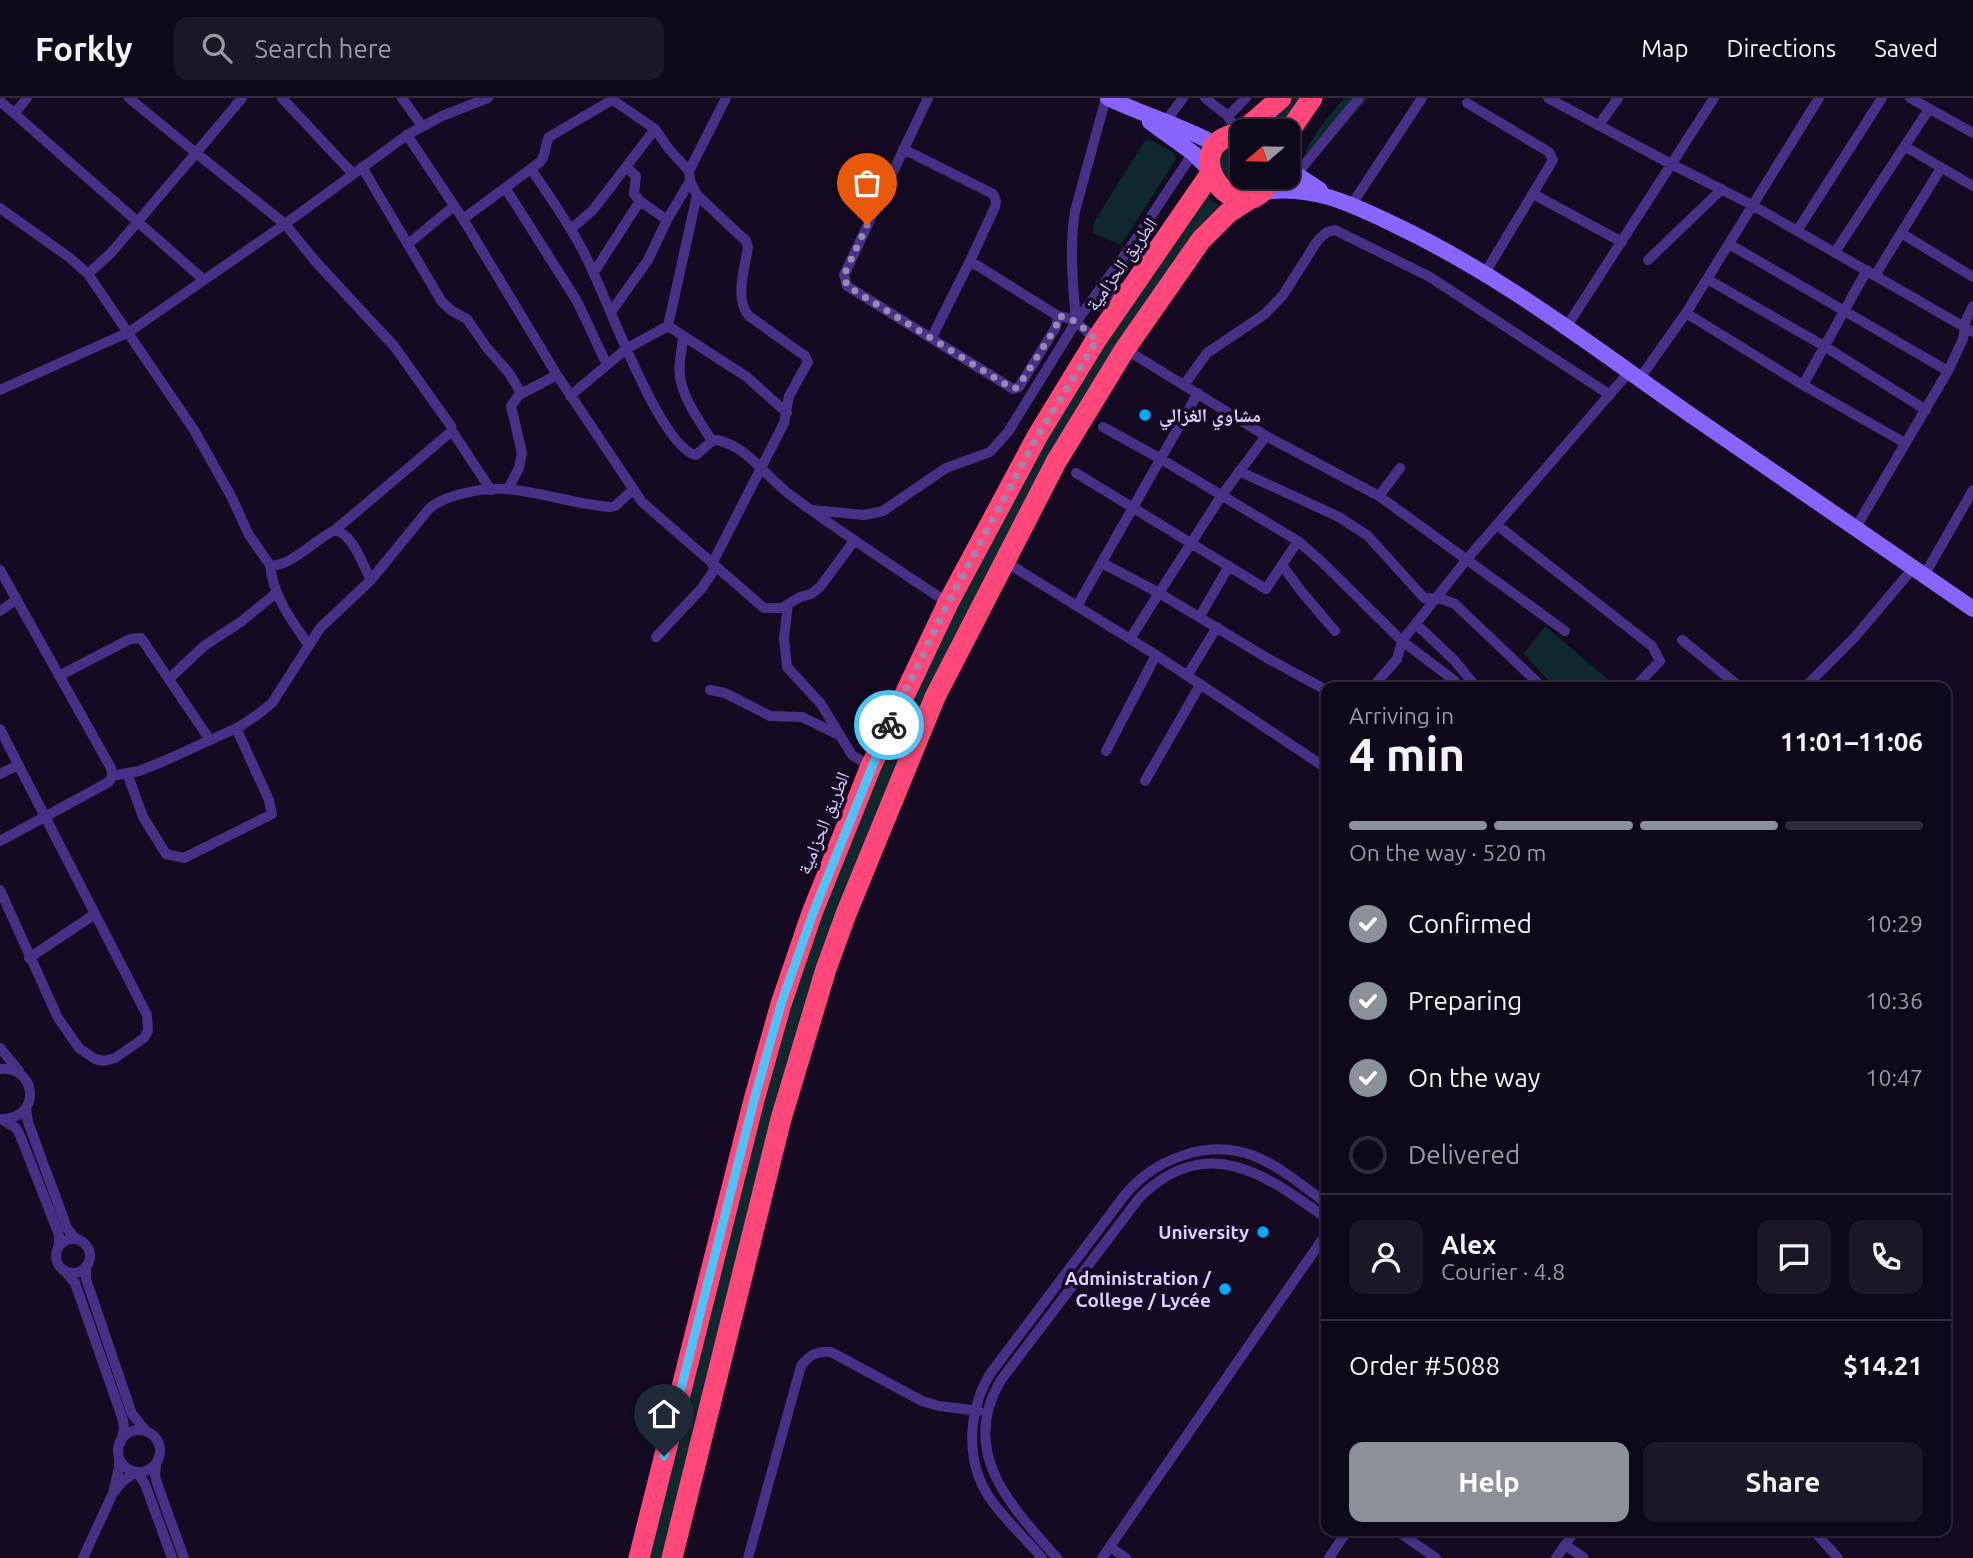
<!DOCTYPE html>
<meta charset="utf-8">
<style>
body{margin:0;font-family:Ubuntu,"Noto Naskh Arabic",sans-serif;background:#1d1627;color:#f1f3f6;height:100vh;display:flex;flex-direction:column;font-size:26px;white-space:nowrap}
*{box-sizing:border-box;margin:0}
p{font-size:23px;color:#9b9aa2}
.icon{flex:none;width:38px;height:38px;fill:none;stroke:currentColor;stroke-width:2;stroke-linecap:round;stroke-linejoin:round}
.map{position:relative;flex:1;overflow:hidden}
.details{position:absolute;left:1321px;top:584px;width:630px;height:854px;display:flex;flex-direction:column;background:#0f081a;border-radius:14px;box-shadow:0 2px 5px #0004,0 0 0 2px #2f2939}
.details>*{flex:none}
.needle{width:46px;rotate:250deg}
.tools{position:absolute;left:1230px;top:21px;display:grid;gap:14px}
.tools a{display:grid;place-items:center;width:70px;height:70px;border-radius:14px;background:#0f081a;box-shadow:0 2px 5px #0004,0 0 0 2px #2f2939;font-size:35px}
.pin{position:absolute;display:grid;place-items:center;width:60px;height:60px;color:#fff;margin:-72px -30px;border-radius:50% 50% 50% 0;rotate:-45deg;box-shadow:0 0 7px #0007}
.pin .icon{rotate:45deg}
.courier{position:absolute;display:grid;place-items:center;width:70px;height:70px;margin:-35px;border:5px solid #4fc3f7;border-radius:50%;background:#fff;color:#222;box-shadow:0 2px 9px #0007}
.head em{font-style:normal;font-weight:700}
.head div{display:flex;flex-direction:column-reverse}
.head{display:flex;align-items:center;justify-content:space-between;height:119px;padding:0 28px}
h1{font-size:46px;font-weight:700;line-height:52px}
.bar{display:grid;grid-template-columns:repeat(4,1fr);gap:10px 7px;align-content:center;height:84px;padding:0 28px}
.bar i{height:9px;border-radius:5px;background:#2f2939}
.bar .selected{background:#8c9099}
.bar p{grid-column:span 4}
.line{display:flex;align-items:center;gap:18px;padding:0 28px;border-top:2px solid #2f2939}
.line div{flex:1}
.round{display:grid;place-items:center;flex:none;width:74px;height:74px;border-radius:14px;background:#1d1627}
ol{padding:0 28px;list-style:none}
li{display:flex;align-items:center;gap:21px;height:77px}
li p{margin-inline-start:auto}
li .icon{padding:7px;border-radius:50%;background:#8c9099;color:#fff;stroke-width:4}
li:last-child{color:#9b9aa2}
li i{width:38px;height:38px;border:4px solid #2f2939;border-radius:50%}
.button{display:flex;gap:14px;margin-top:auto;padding:14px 28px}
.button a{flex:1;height:80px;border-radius:14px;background:#8c9099;color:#fff;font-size:28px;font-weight:700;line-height:80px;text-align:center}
.button a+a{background:#1d1627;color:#f1f3f6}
header{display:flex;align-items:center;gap:42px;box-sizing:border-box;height:98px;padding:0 35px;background:#0f081a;border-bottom:2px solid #2f2939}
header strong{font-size:33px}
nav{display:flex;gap:38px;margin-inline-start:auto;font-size:24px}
.search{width:490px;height:63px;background:#1d1627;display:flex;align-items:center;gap:18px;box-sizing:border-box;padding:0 24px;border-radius:14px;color:#9b9aa2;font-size:26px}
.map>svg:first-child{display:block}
.green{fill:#0e282d}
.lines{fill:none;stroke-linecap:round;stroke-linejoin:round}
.street{stroke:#473186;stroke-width:10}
.secondary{stroke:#8964ff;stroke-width:16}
.highway{stroke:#ff4879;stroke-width:21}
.done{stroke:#9789b2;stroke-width:7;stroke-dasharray:0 12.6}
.route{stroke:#4fc3f7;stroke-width:9}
.poi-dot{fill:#00aaf8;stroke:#140b23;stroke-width:2.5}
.labels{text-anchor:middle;stroke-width:7;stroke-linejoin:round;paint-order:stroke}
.street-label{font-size:19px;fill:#ddcdff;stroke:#140b23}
.poi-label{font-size:19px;font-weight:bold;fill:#ddcdff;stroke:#140b23;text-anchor:end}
</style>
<header>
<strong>Forkly</strong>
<div class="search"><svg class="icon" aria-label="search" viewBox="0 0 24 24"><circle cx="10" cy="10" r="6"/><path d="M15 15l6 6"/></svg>Search here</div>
<nav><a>Map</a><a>Directions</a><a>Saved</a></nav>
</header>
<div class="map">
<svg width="1973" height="1460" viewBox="0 0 1973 1460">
<rect width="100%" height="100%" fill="#140b23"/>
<path class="green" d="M1290 0H1304L1282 33H1261L1256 30Z
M1344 0H1368L1307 71 1306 52 1320 29Z
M1149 41 1174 55 1176 61 1121 147 1093 135 1094 124 1144 44Z
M1242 44V79H1261C1245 98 1233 89 1220 74 1222 52 1222 51 1242 44Z
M1204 91 1214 105 1226 110 1083 309 830 845 667 1460H649L748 1053 806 852 905 603 1060 313Z
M1545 528 1618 590H1548L1552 586 1524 556Z"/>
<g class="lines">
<path class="street" d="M129 0 196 55 242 0
M282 0 353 76
M402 0 422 28
M610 0 655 31 669 51 689 73 690 83 697 97 746 143 748 149C745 170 734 201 749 218L805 258 808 264 789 298 784 325 712 466
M928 0 844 177 847 188 1013 291 1019 289 1056 229 1058 218
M1205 0 1228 18 1238 36
M1548 0 1671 66 1752 107 1973 234
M1910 0 1973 35
M612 2 549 39C544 48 547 56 540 64L463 121 557 277 642 404 764 510H782L800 499 811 496 820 489 854 443
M0 3 204 182
M1467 5 1549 54 1553 62 1485 175
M15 15 27 0
M1228 18 1246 0
M1166 23 1183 0
M1599 27 1618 0
M407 37 463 121
M1906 49 1973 88
M903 51 993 96 996 103 995 109 970 163
M362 69 442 204 452 213 467 221 487 250 509 275 521 295
M626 69 636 78 634 96 640 103
M531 71C549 98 568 124 583 153 604 190 658 349 696 357L712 343 717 342C747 348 765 378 789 396 840 434 894 469 948 505
M689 73 726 0
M1296 77 1359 0
M506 91 577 203 607 267
M1533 96 1622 144
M1352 106 1422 0
M0 110 70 160 88 176 194 332 231 398 249 437 270 467C288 471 317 440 335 432 354 437 362 466 371 482
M571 131 593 112 655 31
M1797 133 1882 0
M1901 135 1973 179
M408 146 454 108
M1729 146 1948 273
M1835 154 1929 11
M1648 162 1722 91
M594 174 640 103 667 122
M88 176 111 155 196 55 285 126 316 164 394 248 451 328 452 333 335 432
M1876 176 1941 70
M1707 181 1824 248 1926 312
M1093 203 1129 187
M611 214 648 162 667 122 690 83
M1686 215 1803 287 1905 345
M1076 224C1073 186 1069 151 1075 113L1106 0
M668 228 747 279 787 315
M1567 228 1714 0
M683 239C682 253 677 270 681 284 686 305 701 325 712 343
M932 239 970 163 1058 218C1074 219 1085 232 1096 242
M1640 280 1686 215 1819 0
M1184 287 1207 255 1265 216 1283 197 1318 142 1327 134 1335 132 1430 179 1610 297
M1803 287 1867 172
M0 292 129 234 285 126 407 37 442 18 488 0
M570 298 626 251 668 228 697 97
M1103 329 1161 361 1298 443 1322 464 1402 543 1455 583
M452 333 491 392
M1266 338 1379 398 1565 533
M1239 373 1339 419 1368 438 1424 500 1442 501 1455 506 1537 584
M1076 375 1266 491 1298 443
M508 391 519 370 522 355 511 308 519 297 557 277
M1379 398 1400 370
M812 412 864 417 883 413 946 370 990 354 1008 334 1076 224 1134 144 1193 55
M1497 427 1652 548 1660 563 1634 590
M1855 431 1948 273 1963 241 1966 222 1973 208
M1004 463 1156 557 1326 670
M1102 465 1159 495 1222 397 1266 338 1125 251
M270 467C273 498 291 522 308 546
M1282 467 1301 493 1335 533
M0 472 111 670 112 678 109 684 0 743
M1925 476 1973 392
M788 506 784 540 787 569 821 606 852 657 871 668
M1077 508 1198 295
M0 513 16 502
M1200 518 1229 468
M1416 526 1454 562 1477 590
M656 539 702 490 716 469
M1130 541 1159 495 1267 560 1326 592
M1682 542 1741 590
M59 578 130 541 141 540 210 642
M1187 578 1217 529
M170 580 204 548 242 523 276 495
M1372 590 1397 561 1402 543 1467 461 1630 273
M1804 590 1855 539 1914 469
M710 592 725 595 770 618 802 619 839 637
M0 631 147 917 148 933 144 940 115 960 104 963 95 961 79 950 58 920 0 792
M1106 653 1156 557
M127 675 143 719 166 756 184 760 272 716 269 702 236 630
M0 676 18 667
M112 678 139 673 164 663 239 629 257 617 272 605 281 591 320 530 371 482 428 412C443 396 484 390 505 391 540 393 576 407 611 409L615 408 633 392
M1145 683 1200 587
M29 860 95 816
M0 950 19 973
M0 971C38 968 41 1020 3 1021
M26 1010 28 1024 67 1130 76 1141
M1 1021 16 1030 20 1037 59 1137V1148
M56 1158a17 17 0 1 1 34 0a17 17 0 1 1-34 0Z
M86 1168V1181L132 1316 146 1333
M64 1172 75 1185 123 1322 124 1330 121 1344
M118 1353a21 21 0 1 1 42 0a21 21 0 1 1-42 0Z
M119 1360V1369L113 1395 124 1382 136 1374
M156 1366 155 1378 158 1388 184 1460
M137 1374 145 1386 172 1460
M1397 1433 1436 1460
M1814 1433 1838 1460
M1565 1447 1584 1460
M1110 1449 1126 1460
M83 1460 113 1395
M748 1460 801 1268C809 1257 817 1253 831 1254L922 1303 939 1308 979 1313
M1042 1460C1025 1440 1004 1421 989 1399 965 1362 968 1313 990 1276L1124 1098C1154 1061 1208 1040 1254 1058 1280 1068 1304 1089 1326 1105
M1057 1460C1011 1408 958 1354 1001 1282L1140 1099C1207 1034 1265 1076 1326 1120
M1102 1460 1326 1136
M1329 1460 1347 1433
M1556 1460 1574 1434"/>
<path class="secondary" d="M1108 0C1144 17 1182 28 1217 47
M1150 24 1193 55 1210 72
M1288 71 1320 92
M1259 95C1309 85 1352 106 1395 127 1505 179 1598 253 1698 322 1789 385 1881 448 1973 511"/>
<path class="highway" d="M1243 33 1281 0
M1242 35C1168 44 1240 145 1272 79
M1288 35 1312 0
M639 1460 754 1002 781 906 812 815 871 668 948 505 1038 337 1096 242 1211 75
M672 1460 781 1021 826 871 846 816 935 599 1056 364 1125 251 1201 142 1228 115 1256 97"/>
</g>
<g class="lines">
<path class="done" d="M867 127 844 177 847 188 1013 291 1018 289 1056 229 1058 218C1075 219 1085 232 1097 242L1038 337 948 505 889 627"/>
<path class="route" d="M664 1358 754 1002 781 906 813 815 889 627"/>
</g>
<g class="poi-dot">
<circle cx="1145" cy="317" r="7"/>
<circle cx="1263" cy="1134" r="7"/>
<circle cx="1225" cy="1191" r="7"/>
</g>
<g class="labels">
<g class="street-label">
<text transform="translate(1121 166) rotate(-55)" y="7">الطريق الحزامية</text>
<text transform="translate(823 725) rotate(-68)" y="7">الطريق الحزامية</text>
</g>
<g class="poi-label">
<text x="1159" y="324" text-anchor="start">مشاوي الغزالي</text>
<text x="1249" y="1141">University</text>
<text x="1211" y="1187">Administration /<tspan x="1211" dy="22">College / Lycée</tspan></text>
</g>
</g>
</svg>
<div class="tools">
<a><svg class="needle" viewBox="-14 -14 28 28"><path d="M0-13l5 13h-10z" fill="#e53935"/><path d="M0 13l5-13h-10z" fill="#9b9aa2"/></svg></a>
</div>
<div class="pin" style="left:867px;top:127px;background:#ea580c"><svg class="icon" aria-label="bag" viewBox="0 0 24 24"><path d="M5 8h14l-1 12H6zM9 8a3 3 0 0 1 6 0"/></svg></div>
<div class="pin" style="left:664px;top:1358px;background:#1f2937"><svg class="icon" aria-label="home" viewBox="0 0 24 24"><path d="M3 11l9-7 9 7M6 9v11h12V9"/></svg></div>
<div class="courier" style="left:889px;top:627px"><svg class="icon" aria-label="bike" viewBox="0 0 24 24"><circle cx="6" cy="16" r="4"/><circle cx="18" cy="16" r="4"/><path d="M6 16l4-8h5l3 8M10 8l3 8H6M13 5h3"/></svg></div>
<section class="details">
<div class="head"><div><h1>4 min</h1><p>Arriving in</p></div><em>11:01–11:06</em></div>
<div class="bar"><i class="selected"></i><i class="selected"></i><i class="selected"></i><i></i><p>On the way · 520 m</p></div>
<ol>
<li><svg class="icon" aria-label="check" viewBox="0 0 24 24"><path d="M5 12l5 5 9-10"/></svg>Confirmed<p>10:29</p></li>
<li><svg class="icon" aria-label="check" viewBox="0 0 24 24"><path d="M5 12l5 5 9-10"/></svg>Preparing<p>10:36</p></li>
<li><svg class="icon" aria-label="check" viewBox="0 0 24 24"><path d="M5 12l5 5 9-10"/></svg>On the way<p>10:47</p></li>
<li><i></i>Delivered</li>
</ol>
<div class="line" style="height:126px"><a class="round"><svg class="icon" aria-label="person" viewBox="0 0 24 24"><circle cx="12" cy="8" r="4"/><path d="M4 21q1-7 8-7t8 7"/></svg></a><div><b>Alex</b><p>Courier · 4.8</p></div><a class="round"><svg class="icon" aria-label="chat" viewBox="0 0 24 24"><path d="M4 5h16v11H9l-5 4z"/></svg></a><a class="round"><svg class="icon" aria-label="phone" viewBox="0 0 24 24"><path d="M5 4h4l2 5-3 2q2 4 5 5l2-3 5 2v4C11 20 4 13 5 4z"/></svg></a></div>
<div class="line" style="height:91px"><div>Order #5088</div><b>$14.21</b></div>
<div class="button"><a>Help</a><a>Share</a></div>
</section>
</div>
